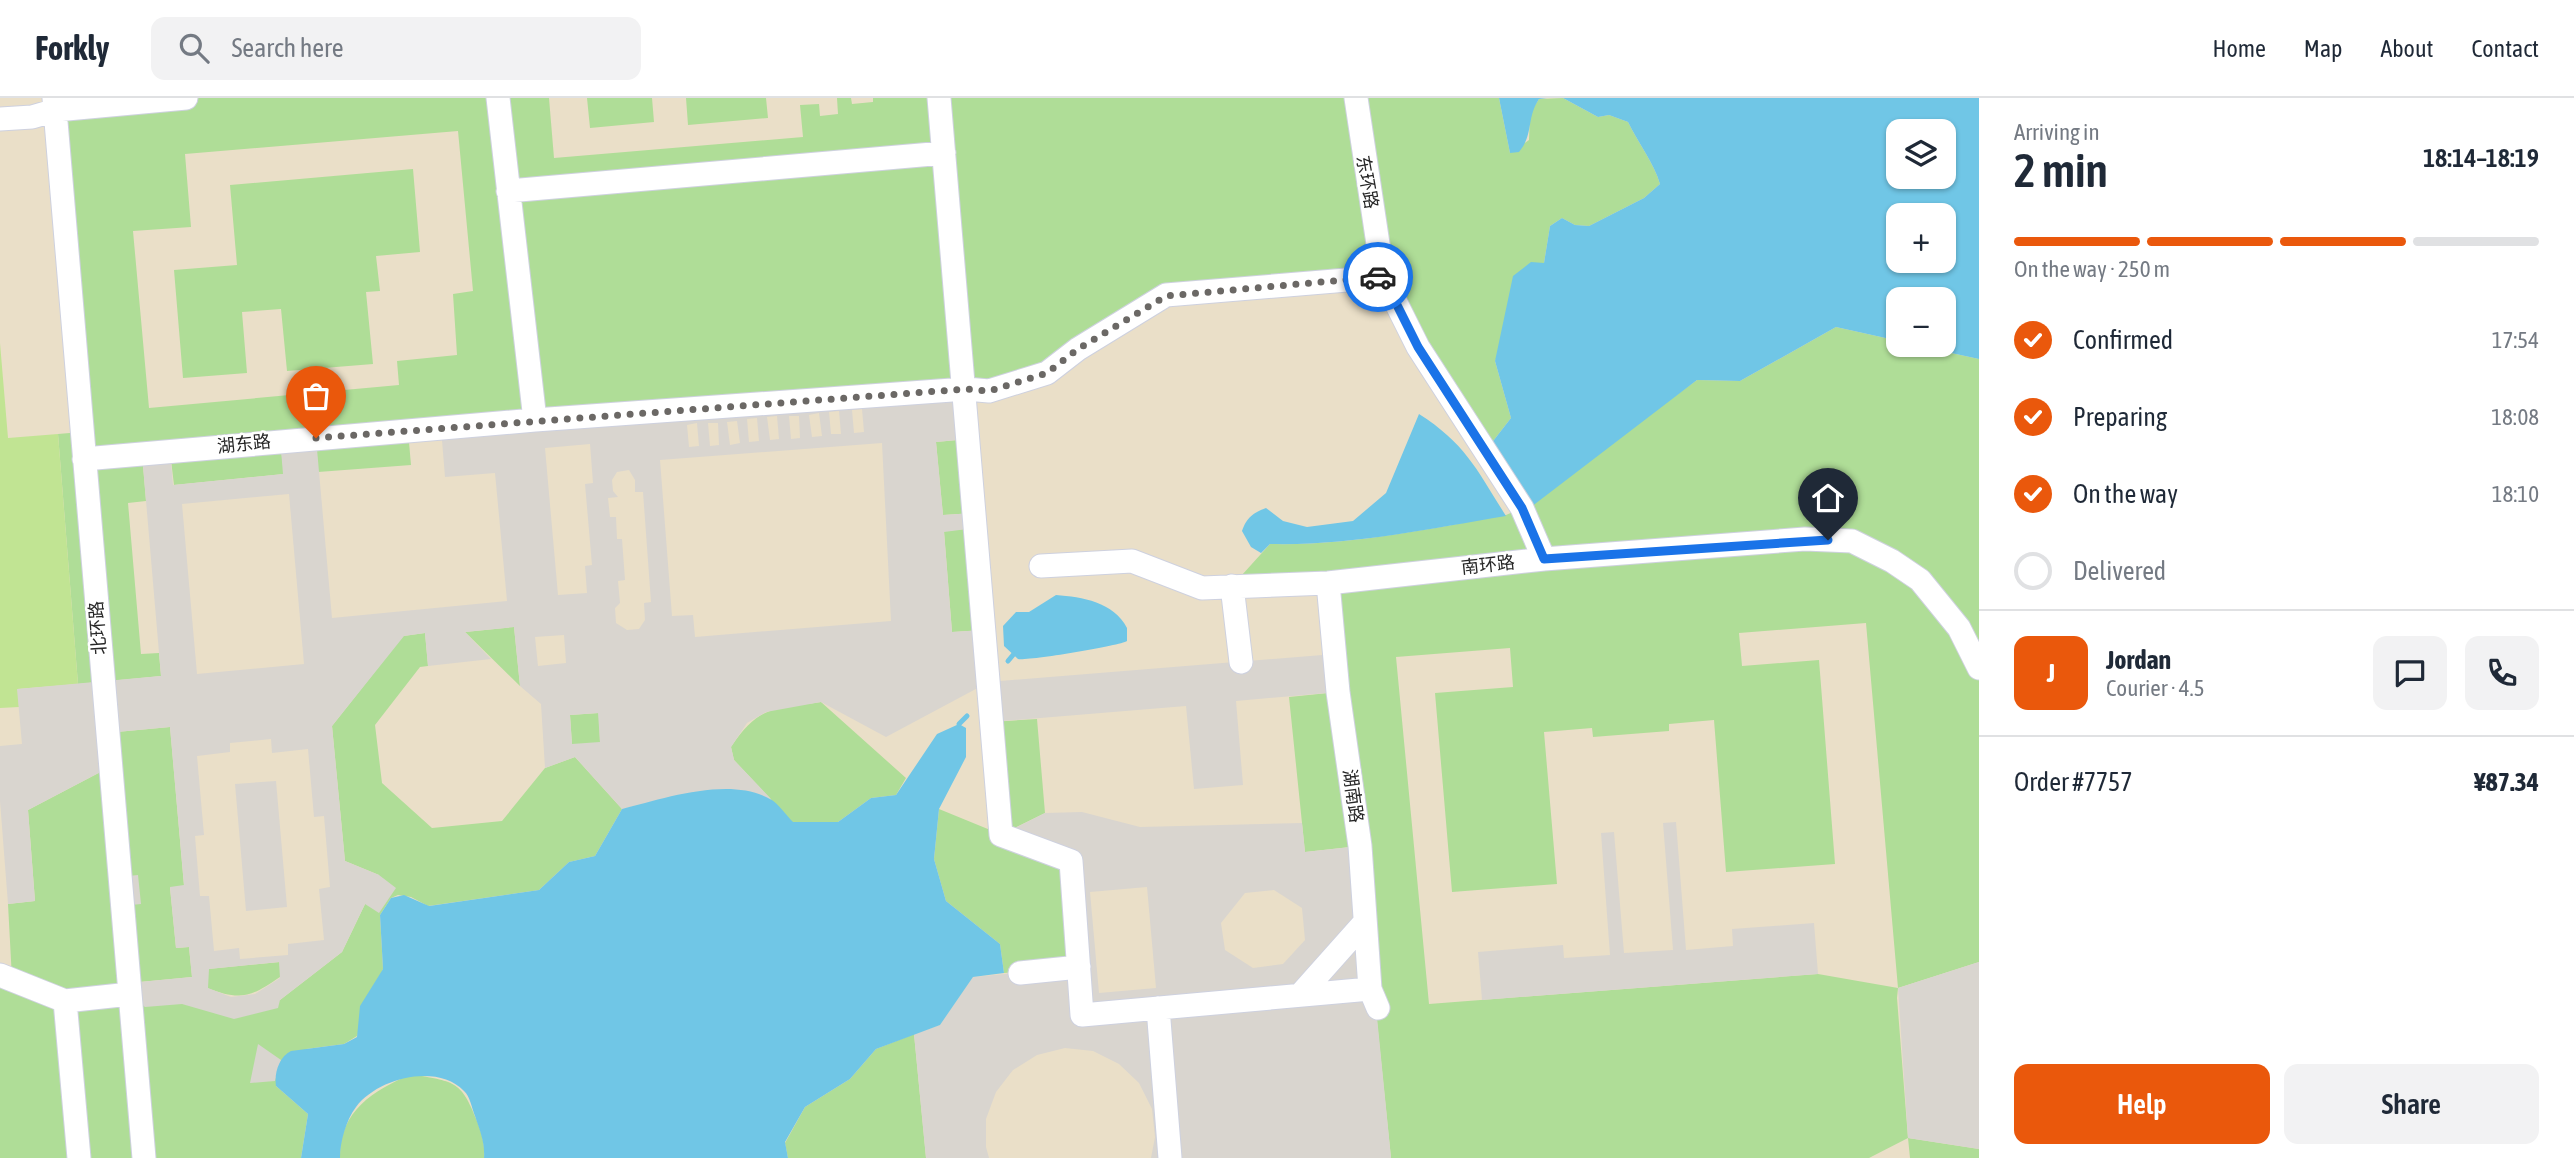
<!DOCTYPE html>
<meta charset="utf-8">
<style>
body{margin:0;font-family:"Asap Condensed","Noto Sans SC",sans-serif;background:#f2f2f3;color:#1f2937;height:100vh;display:flex;flex-direction:column;font-size:26px;white-space:nowrap}
*{box-sizing:border-box;margin:0}
p{font-size:23px;color:#747a83}
.icon{flex:none;width:38px;height:38px;fill:none;stroke:currentColor;stroke-width:2;stroke-linecap:round;stroke-linejoin:round}
.map{position:relative;flex:1;overflow:hidden}
.sheet{display:flex;flex-direction:column;background:#fff;width:595px}
.sheet>*{flex:none}
.buttons{position:absolute;left:1886px;top:21px;display:grid;gap:14px}
.buttons a{display:grid;place-items:center;width:70px;height:70px;border-radius:14px;background:#fff;box-shadow:0 2px 5px #0004;font-size:35px}
.pin{position:absolute;display:grid;place-items:center;width:60px;height:60px;color:#fff;margin:-72px -30px;border-radius:50% 50% 50% 0;rotate:-45deg;box-shadow:0 0 7px #0007}
.pin .icon{rotate:45deg}
.courier{position:absolute;display:grid;place-items:center;width:70px;height:70px;margin:-35px;border:5px solid #1a73e8;border-radius:50%;background:#fff;color:#222;box-shadow:0 2px 9px #0007}
.overview em{font-style:normal;font-weight:600}
.overview div{display:flex;flex-direction:column-reverse}
.overview{display:flex;align-items:center;justify-content:space-between;height:119px;padding:0 35px}
h1{font-size:46px;font-weight:600;line-height:52px}
.bar{display:grid;grid-template-columns:repeat(4,1fr);gap:10px 7px;align-content:center;height:84px;padding:0 35px}
.bar i{height:9px;border-radius:5px;background:#e0e1e3}
.bar .selected{background:#ea580c}
.bar p{grid-column:span 4}
.line{display:flex;align-items:center;gap:18px;padding:0 35px;border-top:2px solid #e0e1e3}
.line div{flex:1}
.round{display:grid;place-items:center;flex:none;width:74px;height:74px;border-radius:14px;background:#f2f2f3}
ol{padding:0 35px;list-style:none}
li{display:flex;align-items:center;gap:21px;height:77px}
li p{margin-inline-start:auto}
li .icon{padding:7px;border-radius:50%;background:#ea580c;color:#fff;stroke-width:4}
li:last-child{color:#747a83}
li i{width:38px;height:38px;border:4px solid #e0e1e3;border-radius:50%}
.action{display:flex;gap:14px;margin-top:auto;padding:14px 35px}
.action a{flex:1;height:80px;border-radius:14px;background:#ea580c;color:#fff;font-size:28px;font-weight:600;line-height:80px;text-align:center}
.action a+a{background:#f2f2f3;color:#1f2937}
header{display:flex;align-items:center;gap:42px;box-sizing:border-box;height:98px;padding:0 35px;background:#fff;border-bottom:2px solid #e0e1e3}
header strong{font-size:33px}
nav{display:flex;gap:38px;margin-inline-start:auto;font-size:24px}
.search{width:490px;height:63px;background:#f2f2f3;display:flex;align-items:center;gap:18px;box-sizing:border-box;padding:0 24px;border-radius:14px;color:#747a83;font-size:26px}
main{display:flex;flex:1;min-height:0}
.map>svg:first-child{display:block}
.education{fill:#eadfc8;fill-rule:evenodd}
.green{fill:#afdd97;fill-rule:evenodd}
.pitch{fill:#c1e493}
.plaza{fill:#d9d5cf;fill-rule:evenodd}
.water{fill:#70c6e6;fill-rule:evenodd}
.lines{fill:none;stroke-linecap:round;stroke-linejoin:round}
.stream{stroke:#70c6e6;stroke-width:5}
.minor-casing{stroke:#ced1df;stroke-width:25}
.minor{stroke:#fff;stroke-width:23}
.done{stroke:#6b6865;stroke-width:7;stroke-dasharray:0 12.6}
.route{stroke:#1a73e8;stroke-width:9}
.labels{text-anchor:middle;stroke-width:5;stroke-linejoin:round;paint-order:stroke}
.street-label{font-size:18px;fill:#272727;stroke:#fff}
</style>
<header>
<strong>Forkly</strong>
<div class="search"><svg class="icon" aria-label="search" viewBox="0 0 24 24"><circle cx="10" cy="10" r="6"/><path d="M15 15l6 6"/></svg>Search here</div>
<nav><a>Home</a><a>Map</a><a>About</a><a>Contact</a></nav>
</header>
<main>
<div class="map">
<svg width="1979" height="1060" viewBox="0 0 1979 1060">
<rect width="100%" height="100%" fill="#e9e2d9"/>
<path class="education" d="M0 0H1979V1060H0ZM1899 33H1944V79H1899ZM1899 117H1944V163H1899ZM1899 201H1944V247H1899Z"/>
<path class="green" d="M54 0H549L554 60 803 39 800 7 819 6 820 18 838 16 837 0H851L852 6 873 4V0H1499L1510 55 1529 42 1530 15 1539 1 1563 0 1598 19 1609 17 1628 24C1638 45 1654 65 1660 86L1644 100 1589 128 1575 127 1562 120 1550 128 1544 165 1495 263 1511 320 1490 347 1383 179 1166 198 989 293 408 333 411 367 318 374 316 341 142 356 146 403 128 405 141 556 159 555 161 578 78 586 58 336 81 334ZM458 33 473 193 453 196 457 257 397 263 399 287 149 310 133 133 191 129 185 56Z
M587 0H652L654 24 590 30Z
M686 0H766L768 20 688 27Z
M413 71 420 154 376 158 380 193 366 194 373 266 287 273 281 211 242 214 247 275 183 280 174 172 237 167 230 87Z
M1836 229 1899 243V247H1914L1979 261V864L1898 890 1897 900 1908 1040 1979 1051V1060H1910L1908 1040 1869 1060H1391L1359 748 1305 754 1289 599 1338 594 1328 486 1232 488 1270 446C1349 448 1428 431 1506 417L1522 410 1697 282 1740 283ZM1866 525 1898 890 1818 876 1429 906 1396 559 1510 550 1513 589 1435 595 1452 794 1557 786 1544 634 1592 630 1593 639 1669 633V626L1714 622 1726 774 1835 766 1819 562 1742 568 1739 535Z
M968 341 974 415 943 417 936 344Z
M281 351 284 376 174 387 171 362Z
M975 430 984 532 952 534 944 433Z
M514 529 520 588 465 534Z
M425 535 428 568 420 569 375 627 382 685 432 730 502 723 545 670 575 659 622 711 595 758 569 764 539 792 428 808 411 799 398 797 391 800 380 817 383 871 357 938 344 946 306 951 276 988 308 1016 301 1060H0V877L12 881 8 806 35 803 28 712 110 669 106 635 170 629 184 788 170 790 176 850 189 849 192 879 129 885 186 905 280 902 342 854 379 777 345 763 332 628 403 538Z
M821 604 906 680 896 697 871 700 838 724H792L734 662 731 649C759 607 774 611 821 604Z
M599 615 600 645 572 647 570 617Z
M1037 621 1045 715 1002 736 1071 763 1079 869 1004 875 1000 846 946 803 934 761 939 711 1000 736 991 624Z
M280 864V879C251 899 241 903 207 890L208 871Z
M914 936 926 1060H788L785 1045 805 1009 850 981 876 951Z
M411 976C453 984 461 981 477 1023 482 1036 485 1046 484 1060H340C339 1013 373 993 411 976Z"/>
<path class="pitch" d="M0 245 8 340 58 336 78 586 18 591 19 609 0 610Z"/>
<path class="plaza" d="M966 291 968 341 936 344 943 417 974 415 975 430 944 434 952 534 984 532 988 584 1335 556 1338 594 1236 603 1243 687 1194 691 1186 608 991 624 987 585 886 639 821 604 766 614 747 625 731 649 734 662 771 701 757 697 641 706 622 711 575 659 545 670 541 606 520 588 514 529 465 534 491 561 428 568 425 535 404 538 332 628 345 763 379 777 396 790 379 815 365 806 342 854 280 902 278 910 234 921 182 906 145 909 130 896 129 885 192 879 189 849 176 850 170 789 184 787 170 629 106 635 110 669 28 712 35 803 8 806 0 703V648L22 646 17 591 161 578 142 356 316 340 332 520 507 503 495 375 445 379 441 330ZM862 311 864 334 854 335 852 312ZM839 313 841 336H831L829 314ZM819 315 822 338 812 339 809 317ZM777 318 779 341 770 342 767 319ZM789 318H799L800 340 791 341ZM757 320 759 343 749 344 747 321ZM737 323 740 345 730 347 727 324ZM697 325 699 348 689 349 687 327ZM708 325H718L719 347 710 348ZM882 345 891 523 695 539 693 517 672 518 660 362ZM590 346 593 385 585 386 592 467 585 468 587 495 558 497 545 350ZM281 352 283 376 173 387 171 363ZM629 372 635 382V394H643L651 504 644 505 645 522 639 531 627 532 616 525 615 510 620 505 618 483 625 482 622 441H617L616 419H610L608 400 618 399 613 393 612 382 617 374ZM289 396 304 566 197 576 182 406ZM564 537 566 565 538 568 535 539ZM598 615 600 644 572 646 570 617ZM271 641 272 655 308 651 314 719 324 718 330 789 319 791 324 842 288 846V857L240 861 239 850 214 853 209 798H200L195 738 204 737 197 658 230 654V645ZM279 864 280 880 255 896 231 899 208 890 209 871Z
M276 683 287 809 246 813 235 686Z
M1082 714 1140 729 1302 725 1305 754 1360 748 1391 1060H1151L1155 1039 1152 1011 1139 985 1119 966 1093 953 1065 950 1037 957 1013 972 996 994 986 1021V1049L989 1060H926L914 936 940 927 973 879 1079 869 1071 763 1001 737 1045 715ZM1147 789 1156 890 1099 895 1090 794ZM1274 792 1302 810 1305 842 1283 866 1253 870 1225 852 1221 825 1245 795Z
M1676 724 1686 852 1733 848 1732 831 1814 825 1818 876 1482 902 1478 854 1563 847 1564 860 1610 857 1601 735 1614 734 1624 855 1673 852 1663 725Z
M138 777 141 806 122 808 119 779Z
M1979 864V1051L1908 1040 1898 890Z
M258 946 281 962 275 983 250 985Z"/>
<path class="water" d="M1499 0H1547L1539 1C1526 21 1534 36 1519 54L1510 55Z
M1563 0H1979V261L1914 247H1944V201H1899V243L1836 229 1740 283 1697 282 1531 409 1490 347 1511 320 1495 263 1513 178 1531 164 1544 165 1550 128 1562 120 1575 127 1589 128 1644 100 1660 86C1654 65 1638 45 1628 24L1609 17 1598 19ZM1899 33H1944V79H1899ZM1899 117H1944V163H1899Z
M1419 316C1466 346 1477 372 1506 418 1428 431 1349 448 1270 446L1261 455 1251 449 1242 433C1247 419 1253 415 1266 410L1283 423 1307 429 1353 423 1386 395Z
M1056 497C1082 499 1114 504 1127 530V543C1119 548 1028 563 1018 561L1004 548 1003 528 1016 514H1029Z
M959 626 966 630V659L939 711 934 761 946 803 1000 846 1004 875 973 879 940 927 876 951 850 981 805 1009 785 1044 788 1060H484C485 1044 480 1033 475 1018 472 1011 470 998 464 993 437 965 378 980 356 1009 346 1022 340 1044 340 1060H301L308 1016 276 988C274 975 279 959 291 953L344 946 357 939 360 908 383 871 380 817 391 800 404 797 429 808 539 792 569 764 595 758 622 711C663 701 729 678 770 701 778 705 786 717 793 724H838L871 700 896 697 937 636Z"/>
<g class="lines">
<path class="stream" d="M1008 563 1013 557
M959 626 967 618"/>
<defs>
<path id="minor" d="M54 0 144 1060
M498 0 535 322
M939 0 1001 737 1071 763 1082 917 1370 891
M1356 0 1383 179 1418 249 1522 410 1544 461
M0 21 32 19 56 12 186 0
M508 93 944 55
M84 361 535 322 966 291 989 293 1047 275 1078 251 1166 197 1383 179
M1041 468 1132 463 1202 490 1328 485 1544 461 1805 441 1852 443 1892 463 1920 482 1959 530 1979 570
M1328 485 1338 594 1360 748 1370 891 1378 910
M1232 488 1241 564
M1020 875 1079 869
M0 877 65 903 130 896
M1300 897 1365 824
M65 903 79 1060
M1158 910 1170 1060"/>
</defs>
<use href="#minor" class="minor-casing"/>
<use href="#minor" class="minor"/>
</g>
<g class="lines">
<path class="done" d="M316 340 966 291 989 293 1047 275 1078 251 1166 198 1378 179"/>
<path class="route" d="M1378 179H1383L1418 249 1522 410 1544 461 1828 442"/>
</g>
<g class="labels">
<g class="street-label">
<text transform="translate(1367 84) rotate(80)" y="6">东环路</text>
<text transform="translate(244 346) rotate(-6)" y="6">湖东路</text>
<text transform="translate(1488 467) rotate(-6)" y="6">南环路</text>
<text transform="translate(98 530) rotate(-94)" y="6">北环路</text>
<text transform="translate(1353 698) rotate(82)" y="6">湖南路</text>
</g>
</g>
</svg>
<div class="buttons">
<a><svg class="icon" aria-label="layers" viewBox="0 0 24 24"><path d="M12 4l9 5-9 5-9-5zM3 14l9 5 9-5"/></svg></a>
<a>+</a>
<a>−</a>
</div>
<div class="pin" style="left:316px;top:340px;background:#ea580c"><svg class="icon" aria-label="bag" viewBox="0 0 24 24"><path d="M5 8h14l-1 12H6zM9 8a3 3 0 0 1 6 0"/></svg></div>
<div class="pin" style="left:1828px;top:442px;background:#1f2937"><svg class="icon" aria-label="home" viewBox="0 0 24 24"><path d="M3 11l9-7 9 7M6 9v11h12V9"/></svg></div>
<div class="courier" style="left:1378px;top:179px"><svg class="icon" aria-label="car" viewBox="0 0 24 24"><path d="M5 17H2v-5l4-1 3-4h7l3 4 3 1v5h-3M9 17h6M6 11h13"/><circle cx="7" cy="17" r="2"/><circle cx="17" cy="17" r="2"/></svg></div>
</div>
<section class="sheet">
<div class="overview"><div><h1>2 min</h1><p>Arriving in</p></div><em>18:14–18:19</em></div>
<div class="bar"><i class="selected"></i><i class="selected"></i><i class="selected"></i><i></i><p>On the way · 250 m</p></div>
<ol>
<li><svg class="icon" aria-label="check" viewBox="0 0 24 24"><path d="M5 12l5 5 9-10"/></svg>Confirmed<p>17:54</p></li>
<li><svg class="icon" aria-label="check" viewBox="0 0 24 24"><path d="M5 12l5 5 9-10"/></svg>Preparing<p>18:08</p></li>
<li><svg class="icon" aria-label="check" viewBox="0 0 24 24"><path d="M5 12l5 5 9-10"/></svg>On the way<p>18:10</p></li>
<li><i></i>Delivered</li>
</ol>
<div class="line" style="height:126px"><b class="round" style="background:#ea580c;color:#fff">J</b><div><b>Jordan</b><p>Courier · 4.5</p></div><a class="round"><svg class="icon" aria-label="chat" viewBox="0 0 24 24"><path d="M4 5h16v11H9l-5 4z"/></svg></a><a class="round"><svg class="icon" aria-label="phone" viewBox="0 0 24 24"><path d="M5 4h4l2 5-3 2q2 4 5 5l2-3 5 2v4C11 20 4 13 5 4z"/></svg></a></div>
<div class="line" style="height:91px"><div>Order #7757</div><b>¥87.34</b></div>
<div class="action"><a>Help</a><a>Share</a></div>
</section>
</main>
